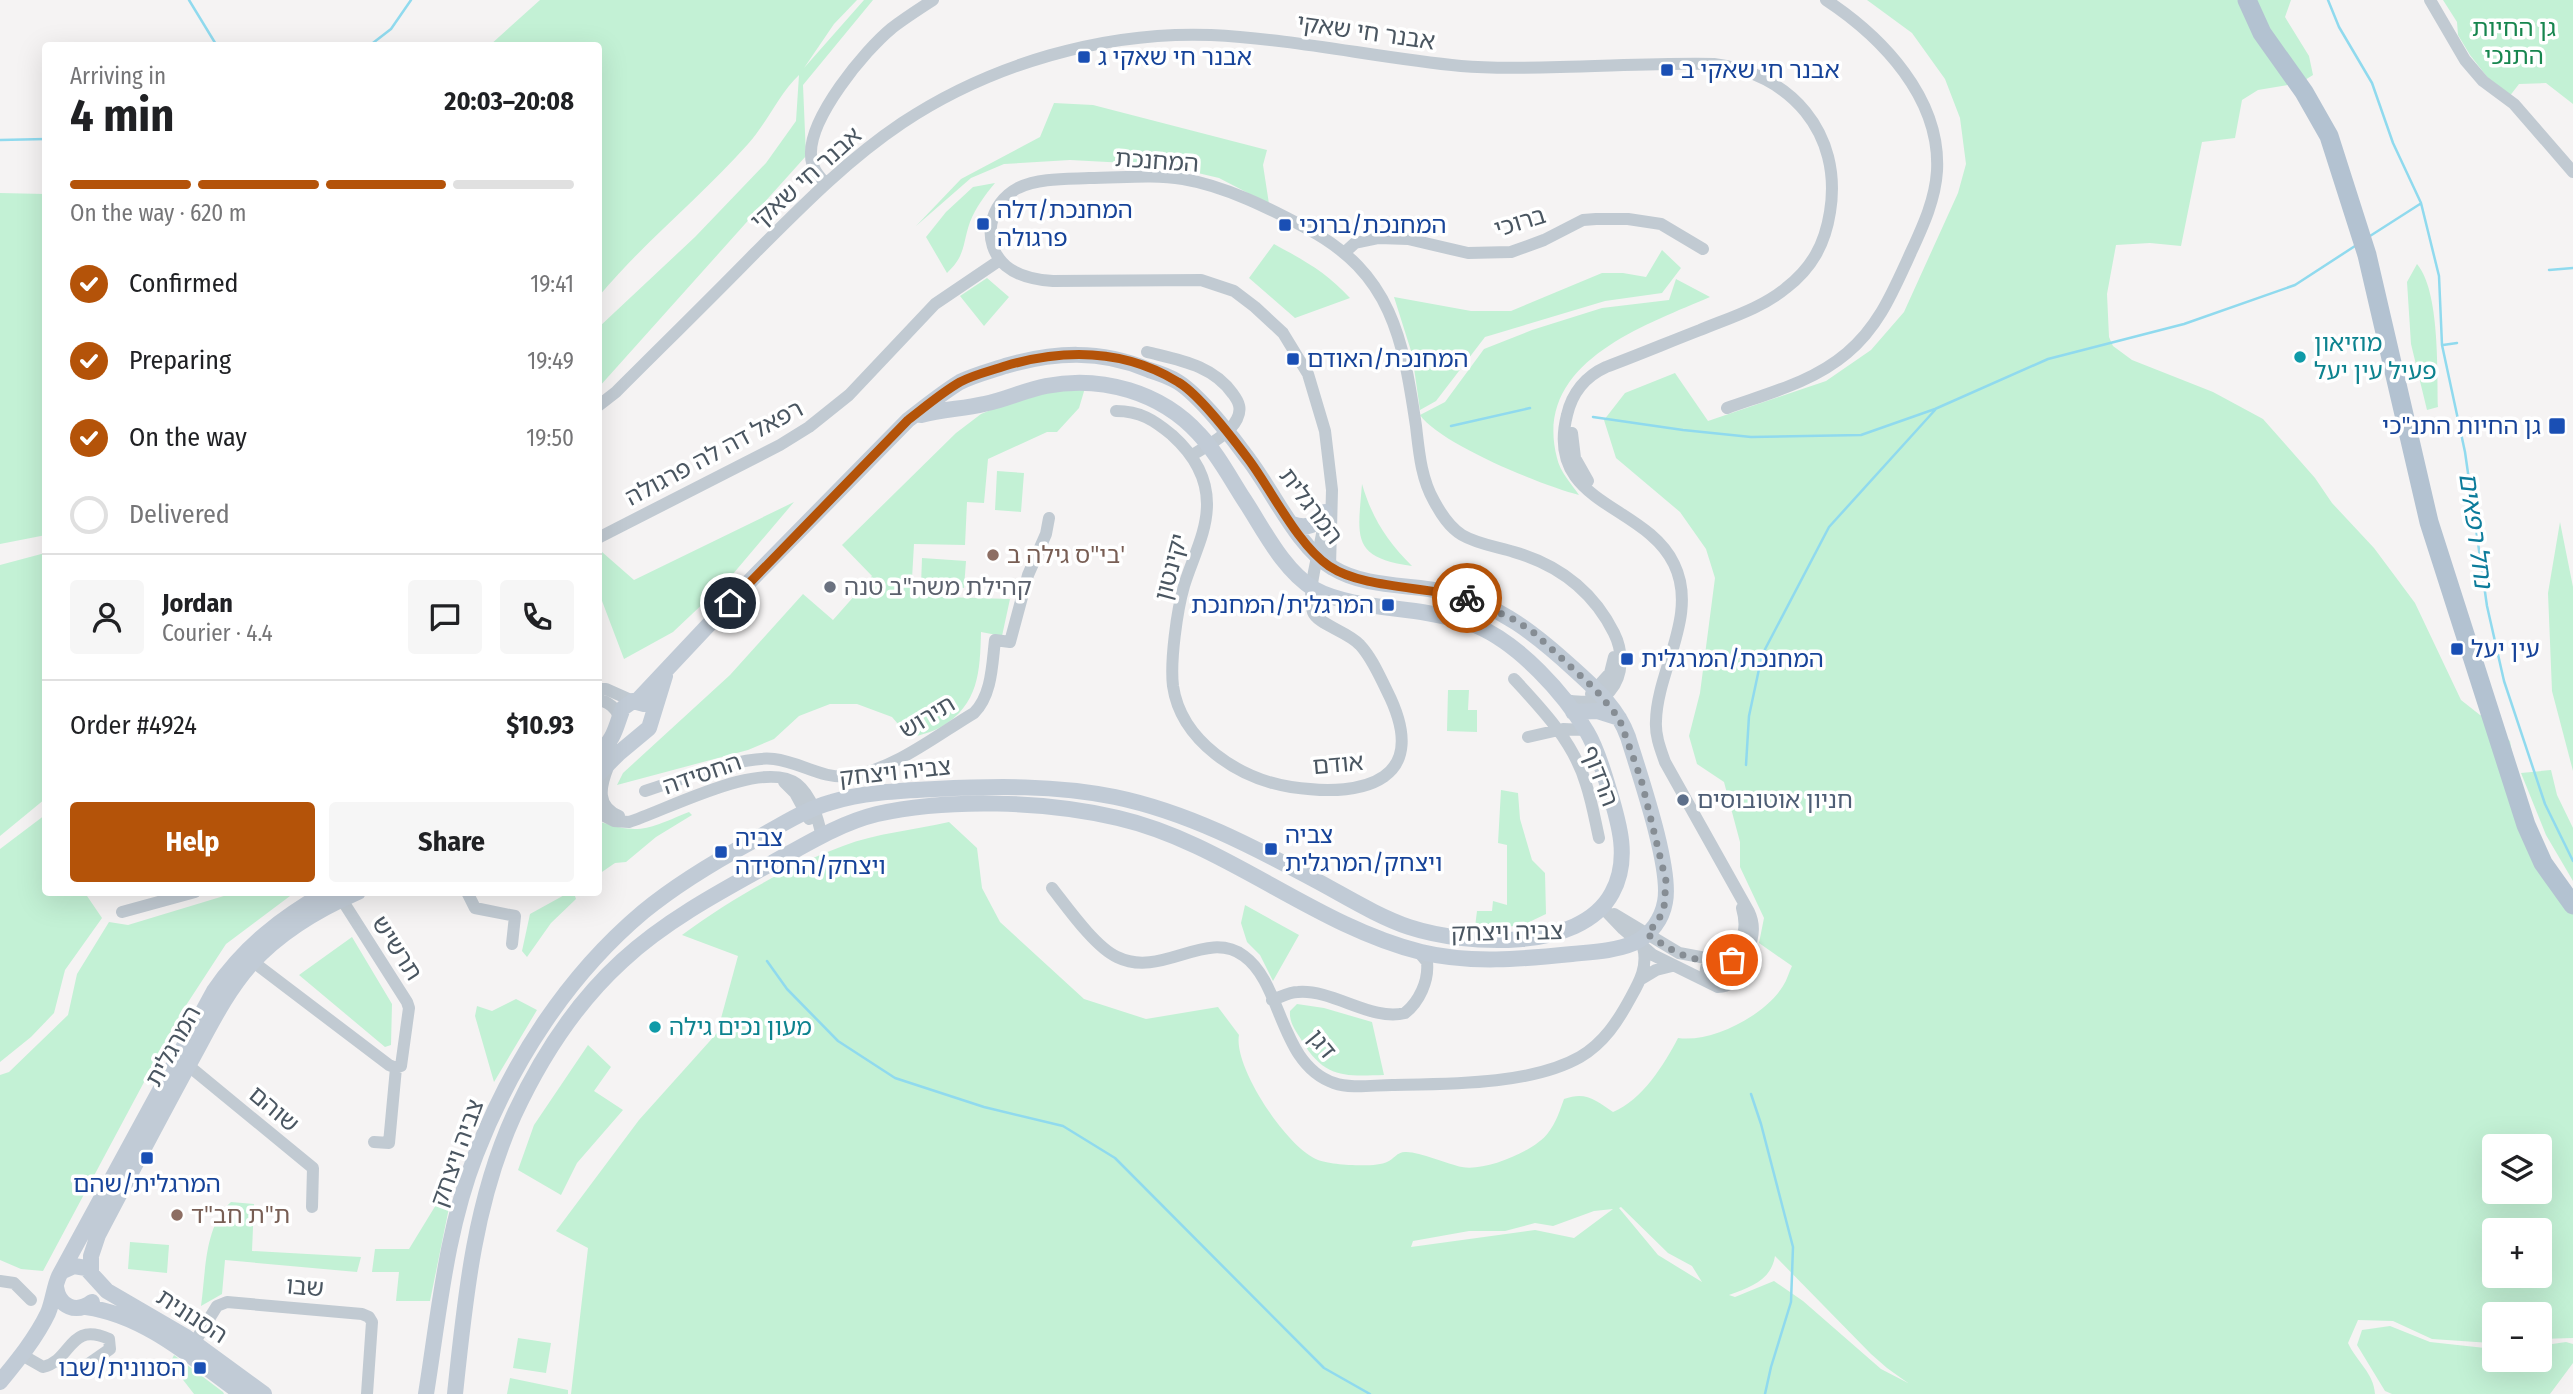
<!DOCTYPE html>
<meta charset="utf-8">
<style>
body{margin:0;font-family:"Fira Sans Condensed","Noto Sans Hebrew",sans-serif;background:#f6f6f6;color:#202124;height:100vh;display:flex;flex-direction:column;font-size:26px;white-space:nowrap}
*{box-sizing:border-box;margin:0}
p{font-size:23px;color:#757577}
.icon{flex:none;width:38px;height:38px;fill:none;stroke:currentColor;stroke-width:2;stroke-linecap:round;stroke-linejoin:round}
.map{position:relative;flex:1;overflow:hidden}
.sheet{position:absolute;left:42px;top:42px;width:560px;height:854px;display:flex;flex-direction:column;background:#fff;border-radius:7px;box-shadow:0 7px 28px #0002}
.sheet>*{flex:none}
.controls{position:absolute;left:2482px;top:1134px;display:grid;gap:14px}
.controls a{display:grid;place-items:center;width:70px;height:70px;border-radius:7px;background:#fff;box-shadow:0 7px 28px #0002;font-size:35px}
.pin{position:absolute;display:grid;place-items:center;width:60px;height:60px;color:#fff;margin:-30px;border:4px solid #fff;border-radius:50%;box-shadow:0 2px 7px #0007}
.courier{position:absolute;display:grid;place-items:center;width:70px;height:70px;margin:-35px;border:5px solid #b45309;border-radius:50%;background:#fff;color:#222;box-shadow:0 2px 9px #0007}
.overview em{font-style:normal;font-weight:700}
.overview div{display:flex;flex-direction:column-reverse}
.overview{display:flex;align-items:center;justify-content:space-between;height:119px;padding:0 28px}
h1{font-size:46px;font-weight:700;line-height:52px}
.bar{display:grid;grid-template-columns:repeat(4,1fr);gap:10px 7px;align-content:center;height:84px;padding:0 28px}
.bar i{height:9px;border-radius:5px;background:#e0e0e0}
.bar .selected{background:#b45309}
.bar p{grid-column:span 4}
.line{display:flex;align-items:center;gap:18px;padding:0 28px;border-top:2px solid #e0e0e0}
.line div{flex:1}
.round{display:grid;place-items:center;flex:none;width:74px;height:74px;border-radius:7px;background:#f6f6f6}
ol{padding:0 28px;list-style:none}
li{display:flex;align-items:center;gap:21px;height:77px}
li p{margin-inline-start:auto}
li .icon{padding:7px;border-radius:50%;background:#b45309;color:#fff;stroke-width:4}
li:last-child{color:#757577}
li i{width:38px;height:38px;border:4px solid #e0e0e0;border-radius:50%}
.action{display:flex;gap:14px;margin-top:auto;padding:14px 28px}
.action a{flex:1;height:80px;border-radius:7px;background:#b45309;color:#fff;font-size:28px;font-weight:700;line-height:80px;text-align:center}
.action a+a{background:#f6f6f6;color:#202124}
.map>svg:first-child{display:block}
.green{fill:#c3f1d5;fill-rule:evenodd}
.lines{fill:none;stroke-linecap:round;stroke-linejoin:round}
.stream{stroke:#90daee;stroke-width:2.5}
.street{stroke:#c1cad2;stroke-width:12}
.secondary{stroke:#c1cbd6;stroke-width:16}
.primary{stroke:#b3c2d1;stroke-width:19}
.done{stroke:#868d94;stroke-width:7;stroke-dasharray:0 12.6}
.route{stroke:#b45309;stroke-width:9}
.transit-dot{fill:#1a4fb4;stroke:#fff;stroke-width:2.5}
.culture-dot{fill:#0f9aa8;stroke:#fff;stroke-width:2.5}
.education-dot{fill:#8d6e63;stroke:#fff;stroke-width:2.5}
.worship-dot{fill:#6b7280;stroke:#fff;stroke-width:2.5}
.service-dot{fill:#5c6f8a;stroke:#fff;stroke-width:2.5}
.labels{text-anchor:middle;stroke-width:7;stroke-linejoin:round;paint-order:stroke}
.park-label{font-size:24px;fill:#17864f;stroke:#fff}
.street-label{font-size:24px;fill:#4a5661;stroke:#fff}
.transit-label{font-size:24px;fill:#164399;stroke:#fff;text-anchor:start}
.culture-label{font-size:24px;fill:#0d838f;stroke:#fff;text-anchor:start}
.education-label{font-size:24px;fill:#785e54;stroke:#fff;text-anchor:start}
.worship-label{font-size:24px;fill:#5b616d;stroke:#fff;text-anchor:start}
.service-label{font-size:24px;fill:#4e5e75;stroke:#fff;text-anchor:start}
.water-label{font-size:26px;font-style:italic;fill:#0c7c9b;stroke:#fff}
</style>
<div class="map">
<svg width="2573" height="1394" viewBox="0 0 2573 1394">
<rect width="100%" height="100%" fill="#f5f3f3"/>
<path class="green" d="M540 0H857L834 24 804 68 864 0H873L803 85 806 156 599 387V327L695 237 766 163 796 121 799 75C779 94 767 123 748 144 701 197 644 242 599 296L598 46H489Z
M1867 0H2291L2285 17 2309 56 2313 75 2300 83 2258 90 2242 100 2235 138 2202 142 2181 246 2150 243 2116 245 2107 294 2109 337 2113 346 2132 360 2213 392 2263 419 2315 478 2332 503 2374 548 2415 603 2461 700 2480 715 2497 720 2502 734 2510 741 2517 782 2527 810 2573 904V1338L2539 1339V1314H2494V1342L2491 1343 2432 1339 2393 1321 2358 1320 2348 1343C2356 1361 2374 1373 2375 1394H571L588 1248 556 1231 639 1120 717 1033 738 956 682 935C731 899 786 867 843 846 876 833 915 830 949 822L977 848 982 888 1000 922 1084 999 1146 1019 1218 1007 1239 1035C1233 1067 1287 1148 1318 1160 1330 1165 1376 1168 1387 1162 1394 1159 1397 1152 1405 1152 1418 1151 1447 1164 1462 1167 1484 1172 1535 1151 1548 1133 1556 1123 1560 1110 1564 1099 1586 1091 1595 1100 1613 1112 1642 1100 1664 1065 1678 1038 1713 1043 1765 1015 1783 986 1787 980 1789 972 1792 966L1759 943 1764 918 1740 867V842L1724 782 1697 764 1689 736 1700 693 1715 578 1706 549 1680 512 1616 458 1604 420 1625 393 1675 373 1708 421 1826 381 1871 350 1904 312 1958 193 1966 164 1960 118 1945 79 1912 33ZM2494 1146H2539V1192H2494ZM1621 1207 1668 1253 1692 1266 1702 1282 1658 1255 1619 1208ZM1613 1209 1574 1238 1535 1230 1411 1247 1413 1241 1469 1231H1505L1535 1223 1553 1226 1594 1211ZM2494 1230H2539V1276H2494ZM1775 1256 1871 1354 1887 1368 1908 1383 1881 1369 1803 1301 1774 1281 1735 1297 1729 1295C1750 1287 1771 1281 1775 1256Z
M2443 0H2573V104L2546 83 2519 84 2509 97 2488 78 2470 55 2458 35 2457 22Z
M1054 103 1093 105 1267 150 1263 165 1269 204 1219 178 1164 165 1070 160 1004 164 971 178 916 226 961 179 1040 137Z
M995 183C985 195 976 207 970 222 962 245 966 255 947 273L926 237 946 212 973 187Z
M0 193 45 194 46 535 0 544Z
M1274 244C1305 261 1326 272 1350 298L1295 318 1249 278Z
M1662 250 1681 268 1662 293 1605 301 1485 337 1436 401 1420 410 1412 354 1394 297 1471 311H1511L1602 273H1623L1646 277Z
M2417 264C2440 291 2437 371 2438 407L2427 410 2411 344 2407 282Z
M987 278 1009 297 984 326 960 296Z
M1676 279 1710 297C1643 326 1532 363 1557 458 1560 472 1571 483 1579 495 1543 486 1440 444 1420 415L1445 402 1484 349 1532 330 1602 308 1669 300Z
M1085 388 1079 408 1057 432H1047L988 459 984 503 967 502 965 545 914 544 911 596 1010 599 1002 636 981 632C980 671 979 705 941 727 932 732 920 735 910 738L892 717 857 704H830L799 716 774 739 748 750 617 785 623 773 730 675 803 594 833 620 872 576 842 545 956 433 981 414 1026 395Z
M997 471 1024 473 1021 512 995 510Z
M1362 484C1372 518 1387 541 1412 566 1350 558 1358 536 1362 484Z
M794 502 727 581 673 632 624 659 599 593V554L602 552 634 580Z
M2560 522 2573 587V771L2552 691 2548 593Z
M45 553V799L0 836V565Z
M922 558 966 561 964 588 921 585Z
M1448 690H1469L1468 710H1477V732L1447 731Z
M2551 770 2557 795 2573 828V881L2546 835 2521 773Z
M1501 790 1518 793 1520 819 1532 860 1545 873 1546 914 1521 926 1475 927 1477 911H1492L1493 901 1507 905V845L1498 843Z
M689 812 692 815 656 837 626 862 615 863 599 874 598 821C641 836 649 828 689 812Z
M45 815 46 892 85 893 102 918 65 970 54 1013 31 1037 0 1062V849Z
M237 892 294 893 226 944 181 1013 43 1271 21 1269 0 1260V1075L9 1072 68 1015 77 974 109 922 128 925Z
M568 893H574L576 899 551 923 527 957 522 951 530 914Z
M1245 905 1299 935 1273 981 1260 955 1247 942 1241 923Z
M352 937 392 1004 391 1045 385 1047 299 975Z
M516 999 537 1010 494 1082 475 1016 477 1006 492 1011Z
M1297 1004 1324 1008 1372 1022 1384 1075C1345 1076 1325 1079 1302 1041 1296 1031 1289 1023 1290 1011Z
M588 1045 611 1067 594 1091 623 1110 577 1163 561 1195 518 1170 534 1125Z
M442 1195 451 1198 430 1301H396L399 1272H372L375 1249H409Z
M231 1202 254 1204 252 1251 361 1257 357 1272 225 1260 222 1294 201 1306C206 1271 204 1226 231 1202Z
M130 1242 169 1245 167 1273 128 1269Z
M2390 1326 2430 1342 2494 1349V1360H2539V1346L2566 1342 2573 1344V1363L2550 1394H2392L2385 1391 2357 1345 2362 1330Z
M518 1338 551 1343 546 1373 513 1368Z
M174 1355 223 1392 224 1394H194L170 1363Z
M510 1378 568 1390V1394H507Z"/>
<g class="lines">
<path class="stream" d="M189 0 217 46
M2328 0 2339 27 2372 83 2393 143 2421 203 2439 276 2442 345 2465 452 2487 606 2504 681 2545 804 2573 861
M369 46 391 29 411 0
M0 140 46 139
M2370 236 2420 204
M2549 270 2573 268
M2443 345 2457 343
M1593 417 1683 430 1751 437 1861 435 1935 409 2048 359 2184 324 2295 285 2355 246
M1451 426 1530 408
M1746 765 1749 716 1762 655 1829 527 1935 410
M767 961 787 989 838 1041 895 1078 984 1107 1063 1126 1115 1158 1324 1368 1370 1394
M1751 1094 1761 1124 1793 1247 1791 1302 1771 1367 1765 1394"/>
<path class="street" d="M2430 0 2465 60 2483 81 2514 104 2573 172
M825 183C818 175 811 167 811 155 809 118 864 51 892 28 905 18 919 9 933 0
M1344 253 1355 243 1379 238 1408 239 1468 253 1511 252 1544 240 1583 220 1596 219H1628L1661 224 1703 249
M1147 352C1179 360 1213 365 1233 394 1239 402 1242 409 1237 419 1229 435 1206 446 1191 456
M598 406 616 392C662 346 709 300 755 253 802 206 847 160 902 123 991 64 1104 31 1211 35 1295 39 1378 58 1461 66 1494 69 1527 68 1560 67 1611 66 1662 63 1714 64 1790 73 1843 133 1830 212 1825 244 1812 268 1786 288 1762 308 1729 318 1700 330 1669 342 1638 355 1606 367 1586 376 1572 393 1567 415 1544 505 1645 503 1674 564 1699 615 1657 670 1656 721 1655 735 1660 748 1665 762L1749 912C1758 931 1750 948 1740 965 1733 977 1734 987 1718 987L1653 955 1623 929 1602 907
M1727 408C1769 393 1813 382 1847 353 1877 328 1891 296 1907 261 1920 232 1935 203 1937 171 1941 98 1882 37 1826 0
M1116 411C1140 411 1154 420 1172 435 1192 453 1207 476 1207 504 1207 533 1192 559 1184 586 1177 610 1170 661 1173 686 1181 741 1239 779 1291 787 1366 798 1432 780 1387 691 1379 675 1372 658 1360 645 1349 632 1317 624 1313 612 1306 590 1320 551 1323 528
M1572 433 1575 458 1588 481
M598 538 780 445 809 427 849 395 935 304 1000 260
M1330 567 1332 490 1325 431 1308 374 1283 333 1255 307 1234 291 1201 280 1053 281C1037 280 1019 277 1006 266 980 243 989 203 1018 188 1039 178 1066 179 1089 178 1120 178 1152 174 1183 179 1225 186 1269 208 1306 228 1392 273 1403 339 1416 426 1419 452 1421 478 1434 501 1441 514 1449 527 1462 535 1477 544 1498 547 1514 552 1559 565 1593 591 1614 633 1623 651 1624 675 1610 691 1599 704 1580 703 1564 700
M1514 679C1543 710 1574 743 1586 784 1592 802 1595 820 1599 838
M598 689H606L633 701
M1591 694 1610 673 1614 657
M598 700C608 701 617 709 619 717
M1528 737 1563 729 1586 730
M608 767C600 787 596 806 619 816
M784 782 795 793 809 819
M645 791C677 781 742 755 774 759 801 762 822 780 851 776 895 769 937 735 974 713 992 695 992 665 995 640L1010 642 1028 575 1046 534 1049 518
M598 813 614 821 629 822C667 810 763 758 797 784 812 796 818 819 822 837
M1052 888C1067 907 1095 947 1117 957 1162 979 1206 928 1244 956 1283 984 1279 1064 1334 1083 1351 1089 1374 1085 1392 1085 1448 1084 1531 1085 1580 1057 1604 1043 1618 1021 1631 997 1640 981 1648 966 1643 947
M467 892 475 908 515 916 512 944
M122 912 195 892
M1614 914 1679 953 1711 959
M248 958 389 1065 396 1068 401 1066 409 1008 407 1002 337 892
M1641 979 1656 970 1672 966
M1708 980C1693 946 1758 964 1742 908
M1272 1000C1281 997 1289 992 1298 992 1333 989 1372 1022 1405 1013 1419 1002 1429 981 1427 962L1418 951
M184 1062 313 1168 312 1207
M374 1142 389 1143 396 1068
M0 1281 14 1283 31 1300
M191 1348 217 1306 227 1302 362 1314 369 1317 372 1322 367 1394
M22 1355 43 1367C73 1360 68 1321 109 1339L110 1349 77 1372"/>
<path class="secondary" d="M1292 524C1307 530 1318 525 1325 512
M1573 712 1597 711 1619 718
M598 754C616 737 615 728 623 708L633 701 644 704
M598 774 619 753 649 728 665 676
M63 1271 74 1266 86 1268 107 1291 186 1337 264 1394
M91 1271V1256L98 1235C128 1178 158 1121 189 1064 208 1030 225 993 251 964 280 932 319 909 358 892
M56 1287C59 1307 76 1314 92 1302
M86 1307C145 1315 195 1360 242 1394
M0 1382C18 1360 36 1338 48 1313 53 1301 54 1287 59 1276L214 991C244 947 281 918 327 892
M426 1394C439 1313 446 1231 476 1154 512 1062 567 976 643 912 676 885 714 862 751 842 778 827 803 810 832 802 865 792 900 791 935 789 995 786 1055 785 1115 797 1187 812 1252 846 1317 881 1347 897 1377 916 1409 927 1464 945 1580 953 1612 893 1632 857 1617 817 1606 780 1601 764 1596 747 1587 732 1564 693 1519 644 1477 626 1461 619 1444 616 1427 613 1393 607 1344 606 1314 589 1282 569 1263 528 1243 498 1229 476 1217 453 1199 434 1161 392 1101 375 1046 386 1025 390 1005 400 984 404 963 409 942 409 921 415
M455 1394C465 1299 474 1203 514 1115 540 1059 576 1003 622 961 665 921 721 891 772 863 805 845 840 823 877 814 949 798 1046 801 1118 818 1226 843 1313 925 1421 952 1470 964 1522 959 1572 954 1592 952 1615 951 1634 943 1651 935 1662 919 1665 902 1672 868 1639 773 1628 737 1618 709 1597 690 1576 671 1538 636 1499 604 1446 592 1410 584 1366 588 1333 568 1298 548 1274 493 1249 460 1234 439 1199 395 1178 382 1170 377 1159 373 1149 370 1100 349 1054 352 1005 366 990 371 974 375 960 382 942 393 925 407 908 420L746 585 637 701"/>
<path class="primary" d="M2247 0 2262 33 2304 92 2329 136 2367 255 2429 522 2526 825 2543 863 2573 905"/>
</g>
<g class="lines">
<path class="done" d="M1467 598 1515 620 1533 632 1595 689 1619 718 1641 779 1666 881 1664 908 1658 921 1647 934C1664 945 1690 964 1711 959 1715 958 1718 956 1722 955L1732 960"/>
<path class="route" d="M730 603 908 420C925 407 941 393 960 382 973 375 990 371 1005 366 1063 349 1124 349 1178 382 1199 394 1234 440 1249 460 1272 491 1298 545 1329 566 1363 589 1426 586 1467 598"/>
</g>
<g class="transit-dot">
<rect x="1077" y="50" width="14" height="14" rx="3.5"/>
<rect x="1660" y="63" width="14" height="14" rx="3.5"/>
<rect x="976" y="217" width="14" height="14" rx="3.5"/>
<rect x="1278" y="218" width="14" height="14" rx="3.5"/>
<rect x="1286" y="352" width="14" height="14" rx="3.5"/>
<rect x="2548" y="417" width="18" height="18" rx="3.5"/>
<rect x="1381" y="598" width="14" height="14" rx="3.5"/>
<rect x="2450" y="642" width="14" height="14" rx="3.5"/>
<rect x="1620" y="652" width="14" height="14" rx="3.5"/>
<rect x="1264" y="842" width="14" height="14" rx="3.5"/>
<rect x="714" y="845" width="14" height="14" rx="3.5"/>
<rect x="140" y="1151" width="14" height="14" rx="3.5"/>
<rect x="193" y="1361" width="14" height="14" rx="3.5"/>
</g>
<g class="culture-dot">
<circle cx="2300" cy="357" r="7"/>
<circle cx="655" cy="1027" r="7"/>
</g>
<g class="education-dot">
<circle cx="993" cy="555" r="7"/>
<circle cx="177" cy="1215" r="7"/>
</g>
<circle class="worship-dot" cx="830" cy="587" r="7"/>
<circle class="service-dot" cx="1683" cy="800" r="7"/>
<g class="labels">
<g class="park-label">
<text x="2514" y="36">גן החיות<tspan x="2514" dy="28">התנכי</tspan></text>
</g>
<g class="street-label">
<text transform="translate(1366 32) rotate(8)" y="8">אבנר חי שאקי</text>
<text transform="translate(1157 161) rotate(4)" y="8">המחנכת</text>
<text transform="translate(806 178) rotate(-42)" y="8">אבנר חי שאקי</text>
<text transform="translate(1520 222) rotate(-17)" y="8">ברוכי</text>
<text transform="translate(714 453) rotate(-28)" y="8">רפאל דה לה פרגולה</text>
<text transform="translate(1311 506) rotate(53)" y="8">המרגלית</text>
<text transform="translate(1171 567) rotate(-75)" y="8">יקינטון</text>
<text transform="translate(927 717) rotate(-31)" y="8">תירוש</text>
<text transform="translate(1338 764) rotate(-5)" y="8">אודם</text>
<text transform="translate(895 772) rotate(-6)" y="8">צביה ויצחק</text>
<text transform="translate(702 774) rotate(-19)" y="8">החסידה</text>
<text transform="translate(1600 776) rotate(69)" y="8">הרדוף</text>
<text transform="translate(1507 932) rotate(-1)" y="8">צביה ויצחק</text>
<text transform="translate(397 948) rotate(57)" y="8">תרשיש</text>
<text transform="translate(1322 1044) rotate(51)" y="8">דגן</text>
<text transform="translate(173 1046) rotate(-61)" y="8">המרגלית</text>
<text transform="translate(274 1109) rotate(40)" y="8">שוהם</text>
<text transform="translate(457 1153) rotate(-70)" y="8">צביה ויצחק</text>
<text transform="translate(305 1287) rotate(5)" y="8">שבו</text>
<text transform="translate(192 1316) rotate(33)" y="8">הסנונית</text>
</g>
<g class="transit-label">
<text x="1098" y="65">אבנר חי שאקי ג</text>
<text x="1681" y="78">אבנר חי שאקי ב</text>
<text x="997" y="218">המחנכת/דלה<tspan x="997" dy="28">פרגולה</tspan></text>
<text x="1299" y="233">המחנכת/ברוכי</text>
<text x="1307" y="367">המחנכת/האודם</text>
<text x="2541" y="434" text-anchor="end">גן החיות התנ"כי</text>
<text x="1374" y="613" text-anchor="end">המרגלית/המחנכת</text>
<text x="2471" y="657">עין יעל</text>
<text x="1641" y="667">המחנכת/המרגלית</text>
<text x="1285" y="843">צביה<tspan x="1285" dy="28">ויצחק/המרגלית</tspan></text>
<text x="735" y="846">צביה<tspan x="735" dy="28">ויצחק/החסידה</tspan></text>
<text x="147" y="1192" text-anchor="middle">המרגלית/שהם</text>
<text x="186" y="1376" text-anchor="end">הסנונית/שבו</text>
</g>
<g class="culture-label">
<text x="2314" y="351">מוזיאון<tspan x="2314" dy="28">פעיל עין יעל</tspan></text>
<text x="669" y="1035">מעון נכים גילה</text>
</g>
<g class="education-label">
<text x="1007" y="563">בי"ס גילה ב'</text>
<text x="191" y="1223">ת"ת חב"ד</text>
</g>
<g class="worship-label">
<text x="844" y="595">קהילת משה"ב טנה</text>
</g>
<g class="service-label">
<text x="1697" y="808">חניון אוטובוסים</text>
</g>
<g class="water-label">
<text transform="translate(2476 530) rotate(82)" y="9">נחל רפאים</text>
</g>
</g>
</svg>
<div class="controls">
<a><svg class="icon" aria-label="layers" viewBox="0 0 24 24"><path d="M12 4l9 5-9 5-9-5zM3 14l9 5 9-5"/></svg></a>
<a>+</a>
<a>−</a>
</div>
<div class="pin" style="left:1732px;top:960px;background:#ea580c"><svg class="icon" aria-label="bag" viewBox="0 0 24 24"><path d="M5 8h14l-1 12H6zM9 8a3 3 0 0 1 6 0"/></svg></div>
<div class="pin" style="left:730px;top:603px;background:#1f2937"><svg class="icon" aria-label="home" viewBox="0 0 24 24"><path d="M3 11l9-7 9 7M6 9v11h12V9"/></svg></div>
<div class="courier" style="left:1467px;top:598px"><svg class="icon" aria-label="bike" viewBox="0 0 24 24"><circle cx="6" cy="16" r="4"/><circle cx="18" cy="16" r="4"/><path d="M6 16l4-8h5l3 8M10 8l3 8H6M13 5h3"/></svg></div>
<section class="sheet">
<div class="overview"><div><h1>4 min</h1><p>Arriving in</p></div><em>20:03–20:08</em></div>
<div class="bar"><i class="selected"></i><i class="selected"></i><i class="selected"></i><i></i><p>On the way · 620 m</p></div>
<ol>
<li><svg class="icon" aria-label="check" viewBox="0 0 24 24"><path d="M5 12l5 5 9-10"/></svg>Confirmed<p>19:41</p></li>
<li><svg class="icon" aria-label="check" viewBox="0 0 24 24"><path d="M5 12l5 5 9-10"/></svg>Preparing<p>19:49</p></li>
<li><svg class="icon" aria-label="check" viewBox="0 0 24 24"><path d="M5 12l5 5 9-10"/></svg>On the way<p>19:50</p></li>
<li><i></i>Delivered</li>
</ol>
<div class="line" style="height:126px"><a class="round"><svg class="icon" aria-label="person" viewBox="0 0 24 24"><circle cx="12" cy="8" r="4"/><path d="M4 21q1-7 8-7t8 7"/></svg></a><div><b>Jordan</b><p>Courier · 4.4</p></div><a class="round"><svg class="icon" aria-label="chat" viewBox="0 0 24 24"><path d="M4 5h16v11H9l-5 4z"/></svg></a><a class="round"><svg class="icon" aria-label="phone" viewBox="0 0 24 24"><path d="M5 4h4l2 5-3 2q2 4 5 5l2-3 5 2v4C11 20 4 13 5 4z"/></svg></a></div>
<div class="line" style="height:91px"><div>Order #4924</div><b>$10.93</b></div>
<div class="action"><a>Help</a><a>Share</a></div>
</section>
</div>
